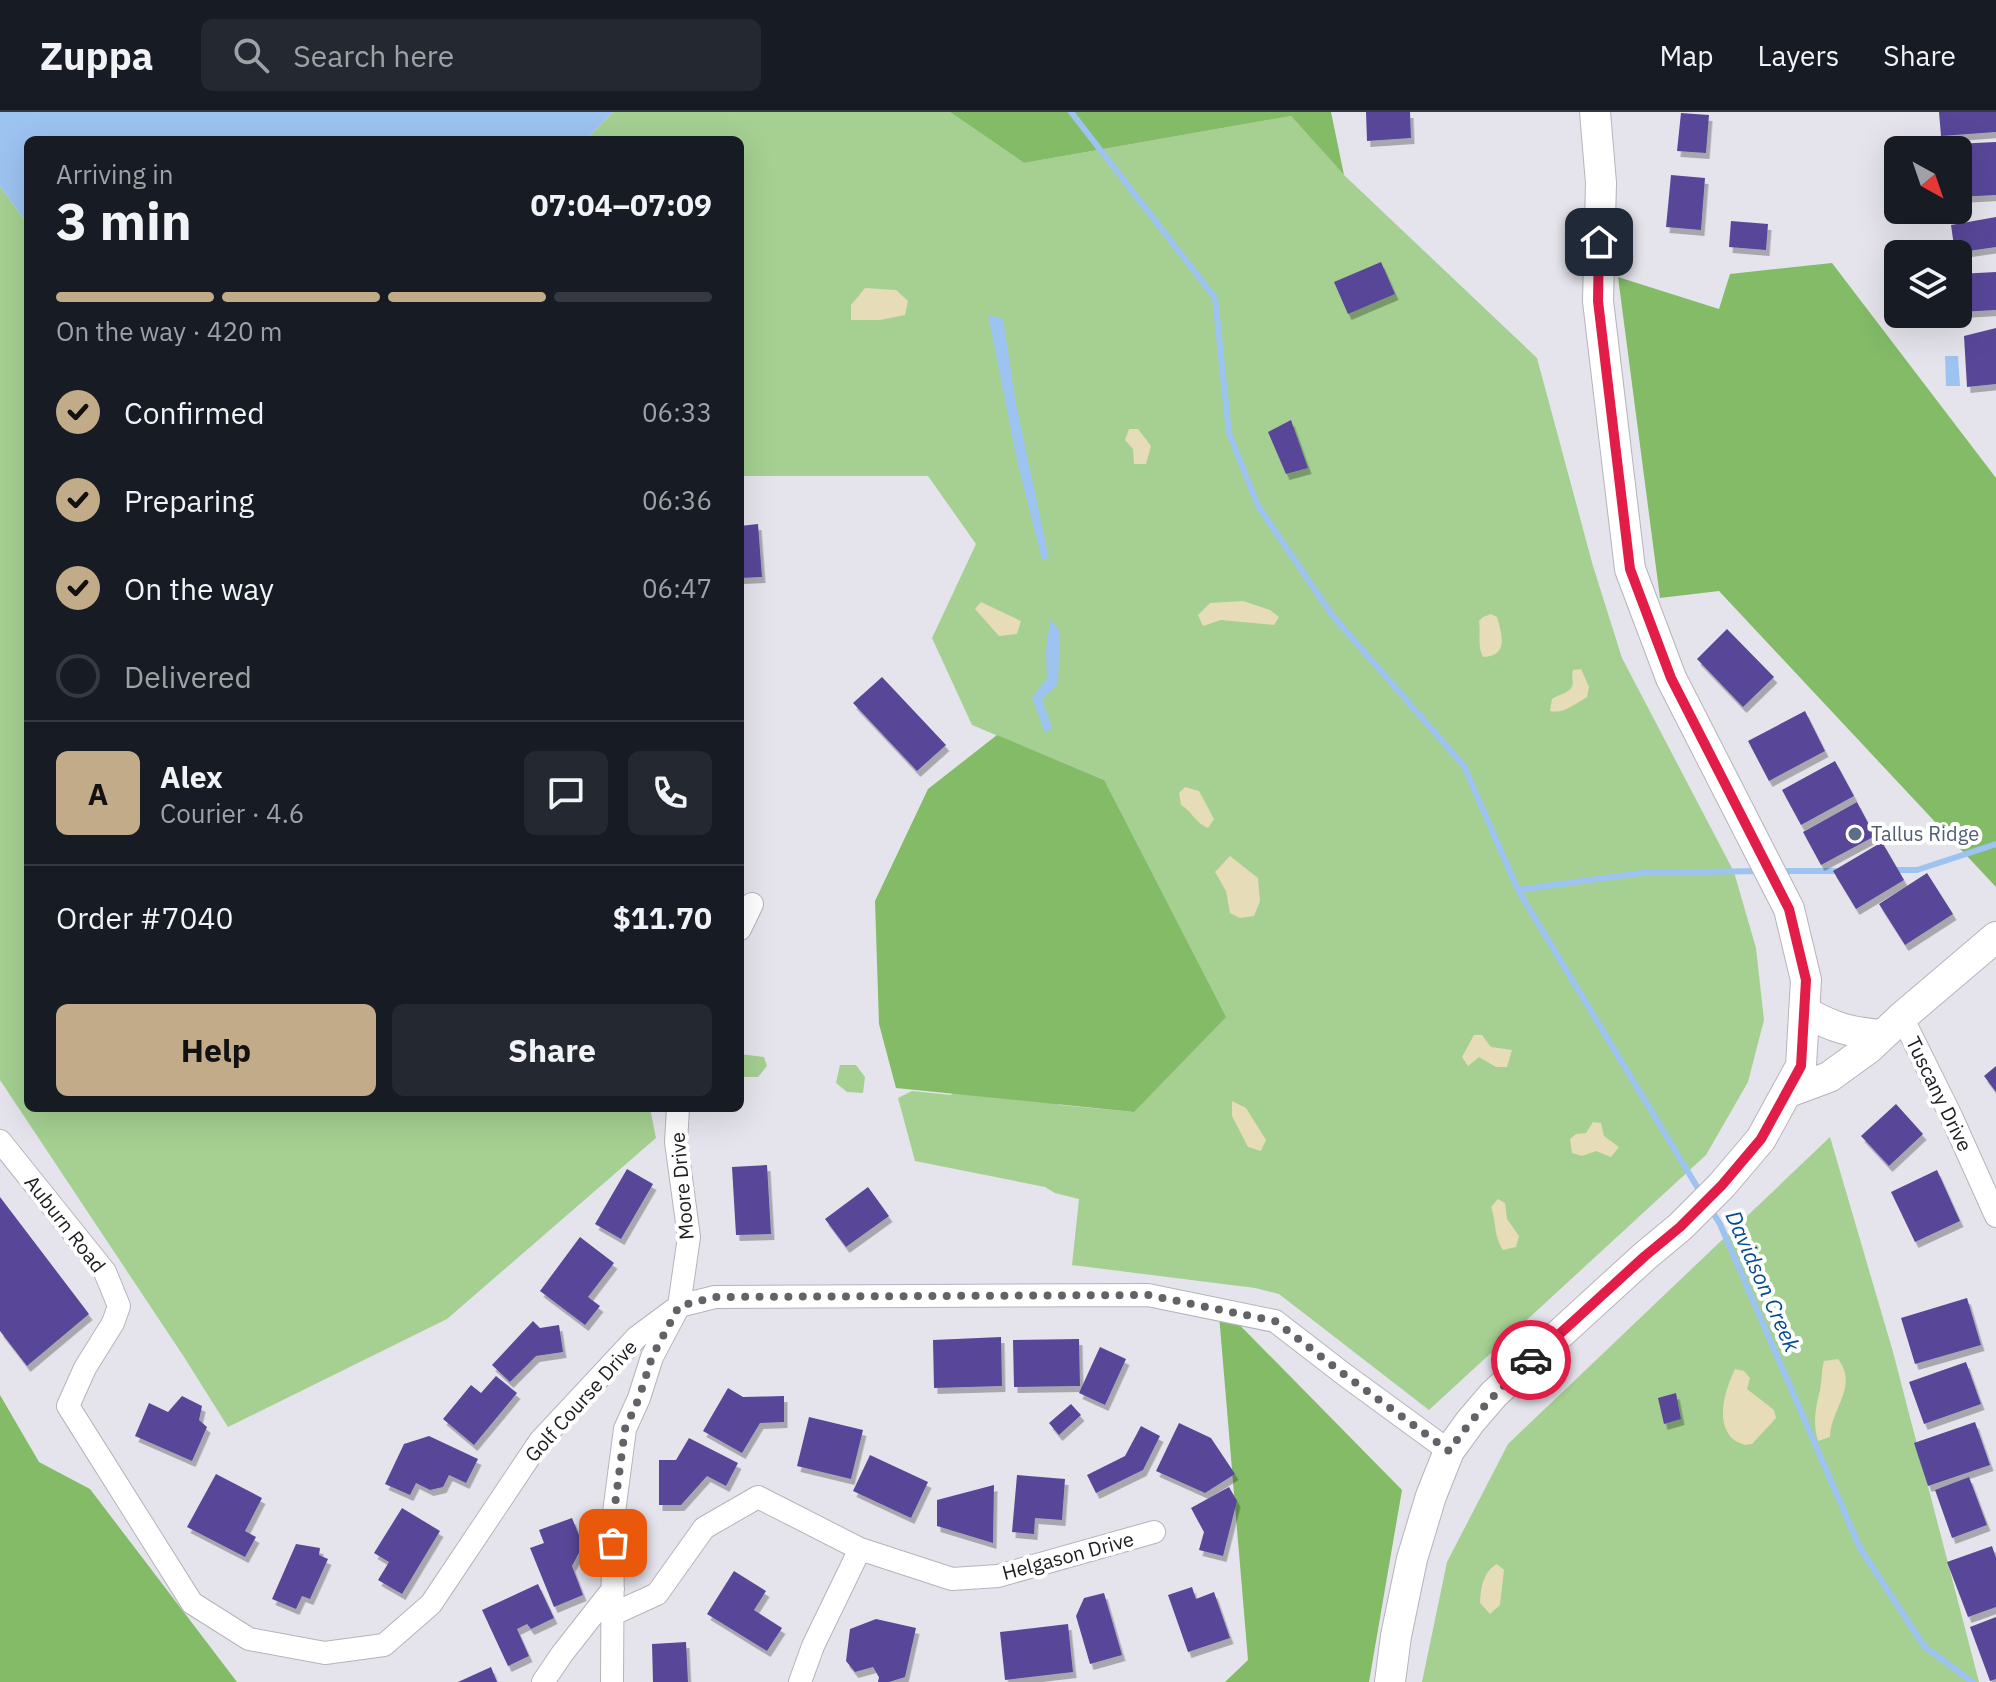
<!DOCTYPE html>
<meta charset="utf-8">
<style>
body{margin:0;font-family:"IBM Plex Sans",sans-serif;background:#242831;color:#f1f3f6;height:100vh;display:flex;flex-direction:column;font-size:30px;white-space:nowrap}
*{box-sizing:border-box;margin:0}
p{font-size:26px;color:#9ea1a6}
.icon{flex:none;width:44px;height:44px;fill:none;stroke:currentColor;stroke-width:2;stroke-linecap:round;stroke-linejoin:round}
.map{position:relative;flex:1;overflow:hidden}
.side{position:absolute;left:24px;top:24px;width:720px;height:976px;display:flex;flex-direction:column;background:#171b24;border-radius:12px;box-shadow:0 8px 32px #0002}
.side>*{flex:none}
.needle{width:52px;rotate:140deg}
.buttons{position:absolute;left:1884px;top:24px;display:grid;gap:16px}
.buttons a{display:grid;place-items:center;width:88px;height:88px;border-radius:12px;background:#171b24;box-shadow:0 8px 32px #0002;font-size:40px}
.pin{position:absolute;display:grid;place-items:center;width:68px;height:68px;color:#fff;margin:-34px;border-radius:16px;box-shadow:0 4px 12px #0006}
.courier{position:absolute;display:grid;place-items:center;width:80px;height:80px;margin:-40px;border:6px solid #e11d48;border-radius:50%;background:#fff;color:#222;box-shadow:0 2px 10px #0007}
.overview em{font-style:normal;font-weight:700}
.overview div{display:flex;flex-direction:column-reverse}
.overview{display:flex;align-items:center;justify-content:space-between;height:136px;padding:0 32px}
h1{font-size:52px;font-weight:700;line-height:60px}
.bar{display:grid;grid-template-columns:repeat(4,1fr);gap:12px 8px;align-content:center;height:96px;padding:0 32px}
.bar i{height:10px;border-radius:6px;background:#363941}
.bar .current{background:#c2ab89}
.bar p{grid-column:span 4}
.line{display:flex;align-items:center;gap:20px;padding:0 32px;border-top:2px solid #363941}
.line div{flex:1}
.round{display:grid;place-items:center;flex:none;width:84px;height:84px;border-radius:12px;background:#242831}
ol{padding:0 32px;list-style:none}
li{display:flex;align-items:center;gap:24px;height:88px}
li p{margin-inline-start:auto}
li .icon{padding:8px;border-radius:50%;background:#c2ab89;color:#111;stroke-width:4}
li:last-child{color:#9ea1a6}
li i{width:44px;height:44px;border:4px solid #363941;border-radius:50%}
.button{display:flex;gap:16px;margin-top:auto;padding:16px 32px}
.button a{flex:1;height:92px;border-radius:12px;background:#c2ab89;color:#111;font-size:32px;font-weight:700;line-height:92px;text-align:center}
.button a+a{background:#242831;color:#f1f3f6}
header{display:flex;align-items:center;gap:48px;box-sizing:border-box;height:112px;padding:0 40px;background:#171b24;border-bottom:2px solid #363941}
header strong{font-size:38px}
nav{display:flex;gap:44px;margin-inline-start:auto;font-size:28px}
.search{width:560px;height:72px;background:#242831;display:flex;align-items:center;gap:20px;box-sizing:border-box;padding:0 28px;border-radius:12px;color:#9ea1a6;font-size:30px}
.map>svg:first-child{display:block}
.green{fill:#a5d091}
.forest{fill:#83bb67}
.sand{fill:#e6dcb7}
.water{fill:#9dc3f1}
.lines{fill:none;stroke-linecap:round;stroke-linejoin:round}
.stream{stroke:#9dc3f1;stroke-width:6}
.building{fill:#594799;filter:url(#shadow)}
.street-casing{stroke:#b5b4bc;stroke-width:24}
.secondary-casing{stroke:#b5b4bc;stroke-width:32}
.street{stroke:#fff;stroke-width:22}
.secondary{stroke:#fff;stroke-width:30}
.done{stroke:#626267;stroke-width:8;stroke-dasharray:0 14.4}
.route{stroke:#e11d48;stroke-width:10}
.service-dot{fill:#5c6f8a;stroke:#fff;stroke-width:3}
.labels{text-anchor:middle;stroke-width:8;stroke-linejoin:round;paint-order:stroke}
.service-label{font-size:20px;fill:#4e5e75;stroke:#fff;text-anchor:start}
.street-label{font-size:20px;fill:#1c1c1f;stroke:#fff}
.water-label{font-size:22px;font-style:italic;fill:#044c8e;stroke:#fff}
</style>
<header>
<strong>Zuppa</strong>
<div class="search"><svg class="icon" aria-label="search" viewBox="0 0 24 24"><circle cx="10" cy="10" r="6"/><path d="M15 15l6 6"/></svg>Search here</div>
<nav><a>Map</a><a>Layers</a><a>Share</a></nav>
</header>
<div class="map">
<svg width="1996" height="1570" viewBox="0 0 1996 1570">
<defs>
<filter id="shadow"><feDropShadow dx="3.5" dy="6" stdDeviation="0" flood-color="#0004"/></filter>
</defs>
<rect width="100%" height="100%" fill="#e5e4ec"/>
<path class="green" d="M613 0H950L1024 51 1291 4 1344 63 1537 246 1593 454 1622 546 1734 760 1756 836 1764 908 1748 970 1706 1043 1429 1298 1279 1182 1255 1176 1072 1153 1079 1087 1055 1081 1045 1075 915 1049 898 986 912 979 951 983 959 973 1032 979 1060 993 1134 1000 1104 668 972 613 932 526 976 432 928 364H740V28H585Z
M0 74 28 113V996H650L656 1026 447 1207 228 1315 184 1245 0 968Z
M740 942 764 945 767 954 758 965H740Z
M840 953H856L865 965 863 981 847 980 836 971Z
M1830 1025 1893 1240 1979 1570H1422L1447 1450 1508 1332Z"/>
<path class="forest" d="M950 0H1331L1344 63 1291 4 1024 51Z
M1832 151 1996 366V775L1719 479 1660 486 1618 165 1719 197 1730 162Z
M997 623 1104 668 1226 905 1134 1000 896 976 879 912 875 789 928 677Z
M1218 1191 1402 1378 1369 1570H1225L1248 1548Z
M0 1283 39 1350 90 1377 237 1570H0Z"/>
<path class="sand" d="M865 176 896 178 908 189 905 203 880 208H851V193Z
M1129 317H1138L1151 334 1146 352H1134L1133 337 1125 328Z
M1243 489 1270 498 1279 505 1274 513 1221 508 1203 514 1198 503 1210 491Z
M981 490 1021 509 1017 522 999 524 975 497Z
M1491 502 1497 505C1502 523 1509 544 1483 545 1477 535 1481 521 1479 509L1483 505Z
M1581 557 1589 575 1587 585C1575 592 1564 602 1550 599L1552 587C1557 583 1569 581 1572 575 1574 570 1571 563 1573 558Z
M1185 675 1199 679 1214 707 1208 716C1193 709 1194 701 1181 693L1179 681Z
M1230 744 1258 766 1260 789 1254 804 1240 806 1230 801 1226 779 1215 760Z
M1474 923H1482L1491 935 1512 938 1507 955H1496L1479 945 1468 954 1462 945Z
M1232 989 1246 996 1266 1028 1261 1039 1248 1035 1232 1004Z
M1593 1010 1601 1011 1604 1024 1619 1035 1611 1045 1596 1039 1582 1044 1572 1041 1570 1027 1576 1022 1586 1021Z
M1498 1087 1505 1091 1507 1107 1519 1124 1516 1135 1503 1138C1493 1122 1497 1112 1491 1095Z
M1838 1247C1859 1275 1831 1295 1830 1325L1818 1329C1813 1312 1815 1299 1819 1282 1822 1272 1821 1260 1824 1249Z
M1735 1257 1744 1259 1750 1266 1747 1277 1774 1298 1776 1306 1752 1332 1745 1333C1741 1331 1736 1330 1733 1327 1714 1310 1726 1276 1735 1257Z
M1497 1452 1504 1458 1500 1493 1490 1502 1480 1491C1481 1475 1483 1460 1497 1452Z"/>
<path class="water" d="M0 0H613L585 28H28V113L0 74Z
M988 203 1003 207 1016 292 1049 446 1042 447 1018 353Z
M1945 244H1958L1960 274H1946Z
M1050 508 1060 518 1058 572 1042 587 1052 616 1045 621 1032 586 1047 566 1046 540Z"/>
<g class="lines">
<path class="stream" d="M1071 0 1215 186 1229 321 1258 394 1332 503 1464 654 1518 778 1702 1083
M1892 758H1917L1996 732
M1780 759H1841
M1518 778 1641 761 1761 759
M1710 1096 1720 1112 1860 1436 1924 1534 1972 1570"/>
</g>
<path class="building" d="M1366 0H1410L1411 26 1367 29Z
M1939 0H1996V20L1941 24Z
M1681 1 1709 3 1706 41 1677 39Z
M1996 30V83L1958 85V38H1936L1935 33Z
M1671 63 1705 66 1701 118 1666 115Z
M1996 105V135L1955 141 1951 113Z
M1731 109 1768 112 1766 138 1729 135Z
M1381 150 1395 182 1348 202 1334 170Z
M1996 160V198L1960 200 1958 162Z
M1996 216V272L1967 275 1964 224Z
M1291 308 1308 356 1286 362 1268 320Z
M758 412 762 465 740 466V414Z
M1727 517 1774 565 1743 595 1697 547Z
M882 565 946 633 917 659 853 591Z
M1805 599 1825 639 1769 669 1748 629Z
M1835 649 1854 684 1801 713 1782 678Z
M1857 690 1875 724 1821 753 1803 720Z
M1882 730 1904 768 1856 797 1833 759Z
M1927 761 1953 802 1905 833 1879 792Z
M1996 954V980L1984 964Z
M1896 992 1923 1022 1889 1054 1861 1024Z
M767 1053 771 1122 736 1123 732 1055Z
M627 1057 653 1072 621 1127 595 1112Z
M1937 1058 1960 1109 1915 1130 1891 1080Z
M868 1075 889 1104 846 1135 825 1107Z
M0 1085 89 1202 27 1254 0 1219Z
M580 1125 614 1151 588 1185 600 1194 585 1213 540 1179Z
M1967 1186 1981 1233 1915 1252 1901 1206Z
M533 1209 540 1216 559 1213 563 1240 536 1244 510 1270 492 1253Z
M1001 1225 1002 1274 934 1276 933 1228Z
M1079 1227 1080 1274 1014 1275 1013 1228Z
M1100 1235 1126 1247 1105 1293 1079 1281Z
M1966 1250 1981 1292 1924 1312 1909 1270Z
M496 1264 517 1281 474 1333 443 1307 471 1273 481 1281Z
M728 1276 743 1285 784 1284V1310L760 1311 742 1341 703 1319Z
M1676 1281 1681 1307 1664 1312 1658 1286Z
M182 1284 202 1294 199 1308 207 1315 192 1349 135 1324 149 1291 168 1300Z
M1071 1292 1081 1303 1059 1323 1049 1311Z
M809 1305 863 1318 851 1367 797 1354Z
M1975 1310 1990 1353 1928 1374 1914 1331Z
M1179 1311 1211 1326 1235 1362 1205 1381 1156 1359Z
M1141 1314 1160 1324 1143 1358 1096 1381 1087 1363 1125 1344Z
M429 1324 478 1347 466 1371 449 1363 443 1375 430 1378 416 1371 410 1383 385 1372 404 1332Z
M689 1326 738 1351 726 1374 707 1364 681 1393H659V1348H676Z
M870 1343 928 1370 911 1406 853 1379Z
M216 1362 262 1386 245 1419 256 1425 245 1445 187 1415Z
M1017 1363 1065 1367 1062 1408 1035 1406 1034 1422 1012 1420Z
M1969 1365 1987 1413 1952 1426 1935 1378Z
M994 1373 993 1431 937 1414V1388Z
M1229 1375 1237 1389 1223 1444 1199 1438 1204 1420 1191 1396Z
M402 1396 440 1419 402 1482 378 1468 389 1450 374 1441Z
M572 1406 583 1433 572 1454 583 1483 554 1495 530 1436 544 1431 539 1418Z
M296 1432 320 1436 319 1443 328 1447 310 1487 302 1484 296 1497 272 1487Z
M1992 1434 1996 1446V1495L1968 1505 1947 1450Z
M734 1459 766 1479 754 1498 782 1516 767 1539 707 1502Z
M538 1472 554 1506 531 1517 527 1512 517 1517 529 1544 508 1554 482 1498Z
M1192 1475 1196 1487 1214 1480 1230 1526 1188 1540 1168 1483Z
M1104 1481 1122 1543 1090 1552 1076 1504 1084 1486Z
M1996 1505V1567L1990 1569 1970 1515Z
M876 1507 916 1516 905 1565 889 1570H878L879 1565 873 1555 855 1560 846 1549 850 1517Z
M1068 1512 1073 1560 1005 1568 1000 1520Z
M686 1530 688 1570H653L652 1532Z
M491 1555 497 1570H458Z"/>
<g class="lines">
<defs>
<path id="street" d="M740 817 752 792
M1902 905 1951 1004 1996 1104
M0 1029 105 1160 119 1194 113 1211 85 1256 68 1294 192 1491 249 1527 325 1541 384 1533 431 1492 540 1329 637 1225 679 1194 715 1185 1148 1183 1275 1209 1345 1263 1449 1339
M613 1502 657 1482 704 1416 758 1385 860 1437 952 1467 998 1464 1154 1420
M543 1570 562 1542 613 1477
M612 1570 613 1408 625 1317 639 1286 652 1245 679 1194 689 1125 676 1030 678 996
M800 1570 813 1534 860 1437"/>
<path id="secondary" d="M1804 899C1831 915 1851 921 1883 923
M1786 981 1829 965 1869 936 1902 905 1996 825
M1390 1570 1396 1524 1412 1447 1431 1384 1449 1339 1470 1310 1494 1282 1645 1144 1680 1115 1722 1073 1761 1027 1801 954 1806 868 1789 797 1671 566 1630 457 1598 189 1601 71 1595 0"/>
</defs>
<use href="#street" class="street-casing"/>
<use href="#secondary" class="secondary-casing"/>
<use href="#street" class="street"/>
<use href="#secondary" class="secondary"/>
</g>
<g class="lines">
<path class="done" d="M613 1431V1408L625 1317 639 1286 652 1245 679 1194 715 1185 1148 1183 1275 1209 1345 1263 1449 1339C1475 1302 1498 1278 1531 1248"/>
<path class="route" d="M1531 1248 1645 1144 1680 1115 1722 1073 1761 1027 1801 954 1806 868 1789 797 1671 566 1630 457 1598 189 1599 130"/>
</g>
<circle class="service-dot" cx="1855" cy="722" r="8"/>
<g class="labels">
<g class="service-label">
<text x="1871" y="729">Tallus Ridge</text>
</g>
<g class="street-label">
<text transform="translate(1939 982) rotate(64)" y="7">Tuscany Drive</text>
<text transform="translate(682 1074) rotate(-95)" y="7">Moore Drive</text>
<text transform="translate(65 1112) rotate(52)" y="7">Auburn Road</text>
<text transform="translate(581 1289) rotate(-48)" y="7">Golf Course Drive</text>
<text transform="translate(1068 1444) rotate(-15)" y="7">Helgason Drive</text>
</g>
<g class="water-label">
<text transform="translate(1763 1169) rotate(66)" y="8">Davidson Creek</text>
</g>
</g>
</svg>
<div class="buttons">
<a><svg class="needle" viewBox="-14 -14 28 28"><path d="M0-13l5 13h-10z" fill="#e53935"/><path d="M0 13l5-13h-10z" fill="#9ea1a6"/></svg></a>
<a><svg class="icon" aria-label="layers" viewBox="0 0 24 24"><path d="M12 4l9 5-9 5-9-5zM3 14l9 5 9-5"/></svg></a>
</div>
<div class="pin" style="left:613px;top:1431px;background:#ea580c"><svg class="icon" aria-label="bag" viewBox="0 0 24 24"><path d="M5 8h14l-1 12H6zM9 8a3 3 0 0 1 6 0"/></svg></div>
<div class="pin" style="left:1599px;top:130px;background:#1f2937"><svg class="icon" aria-label="home" viewBox="0 0 24 24"><path d="M3 11l9-7 9 7M6 9v11h12V9"/></svg></div>
<div class="courier" style="left:1531px;top:1248px"><svg class="icon" aria-label="car" viewBox="0 0 24 24"><path d="M5 17H2v-5l4-1 3-4h7l3 4 3 1v5h-3M9 17h6M6 11h13"/><circle cx="7" cy="17" r="2"/><circle cx="17" cy="17" r="2"/></svg></div>
<section class="side">
<div class="overview"><div><h1>3 min</h1><p>Arriving in</p></div><em>07:04–07:09</em></div>
<div class="bar"><i class="current"></i><i class="current"></i><i class="current"></i><i></i><p>On the way · 420 m</p></div>
<ol>
<li><svg class="icon" aria-label="check" viewBox="0 0 24 24"><path d="M5 12l5 5 9-10"/></svg>Confirmed<p>06:33</p></li>
<li><svg class="icon" aria-label="check" viewBox="0 0 24 24"><path d="M5 12l5 5 9-10"/></svg>Preparing<p>06:36</p></li>
<li><svg class="icon" aria-label="check" viewBox="0 0 24 24"><path d="M5 12l5 5 9-10"/></svg>On the way<p>06:47</p></li>
<li><i></i>Delivered</li>
</ol>
<div class="line" style="height:144px"><b class="round" style="background:#c2ab89;color:#111">A</b><div><b>Alex</b><p>Courier · 4.6</p></div><a class="round"><svg class="icon" aria-label="chat" viewBox="0 0 24 24"><path d="M4 5h16v11H9l-5 4z"/></svg></a><a class="round"><svg class="icon" aria-label="phone" viewBox="0 0 24 24"><path d="M5 4h4l2 5-3 2q2 4 5 5l2-3 5 2v4C11 20 4 13 5 4z"/></svg></a></div>
<div class="line" style="height:104px"><div>Order #7040</div><b>$11.70</b></div>
<div class="button"><a>Help</a><a>Share</a></div>
</section>
</div>
